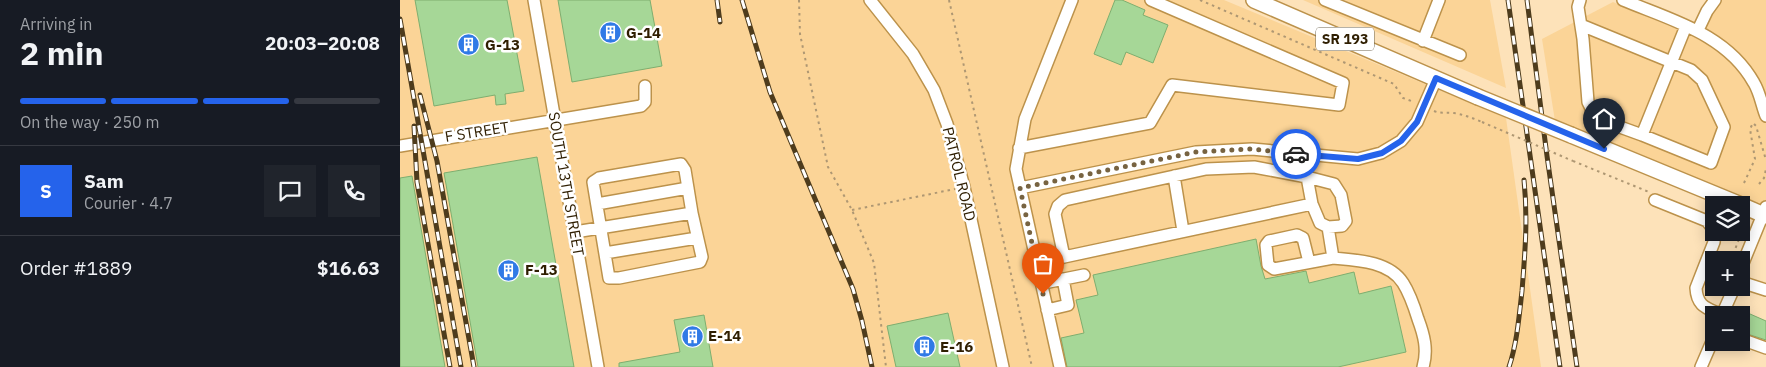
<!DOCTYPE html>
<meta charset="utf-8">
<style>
body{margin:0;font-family:"IBM Plex Sans",sans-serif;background:#20242c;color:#f1f3f6;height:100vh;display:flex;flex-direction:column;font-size:19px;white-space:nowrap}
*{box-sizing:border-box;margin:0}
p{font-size:16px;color:#9ea1a6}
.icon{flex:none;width:28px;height:28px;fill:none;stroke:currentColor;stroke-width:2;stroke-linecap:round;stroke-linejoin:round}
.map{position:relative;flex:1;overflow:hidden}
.drawer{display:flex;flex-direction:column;background:#171b24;width:400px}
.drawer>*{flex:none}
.fabs{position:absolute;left:1305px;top:196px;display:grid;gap:10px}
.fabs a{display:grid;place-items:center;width:45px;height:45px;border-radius:0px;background:#171b24;box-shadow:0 2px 12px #0003;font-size:25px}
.pin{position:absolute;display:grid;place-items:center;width:42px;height:42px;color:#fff;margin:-51px -21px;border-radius:50% 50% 50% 0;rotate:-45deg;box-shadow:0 0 5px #0007}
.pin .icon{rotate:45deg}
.courier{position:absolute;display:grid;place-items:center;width:50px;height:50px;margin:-25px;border:4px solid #2563eb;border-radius:50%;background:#fff;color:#222;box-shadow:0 1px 6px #0007}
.headline em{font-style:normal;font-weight:800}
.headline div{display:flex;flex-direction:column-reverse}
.headline{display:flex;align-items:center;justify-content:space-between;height:85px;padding:0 20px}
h1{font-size:32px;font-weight:800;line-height:38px}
.bar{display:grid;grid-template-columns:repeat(4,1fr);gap:8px 5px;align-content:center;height:60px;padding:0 20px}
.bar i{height:6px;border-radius:4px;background:#363941}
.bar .selected{background:#2563eb}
.bar p{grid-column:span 4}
.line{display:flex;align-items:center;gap:12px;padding:0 20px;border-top:1px solid #363941}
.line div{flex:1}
.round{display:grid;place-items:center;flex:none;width:52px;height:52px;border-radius:0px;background:#20242c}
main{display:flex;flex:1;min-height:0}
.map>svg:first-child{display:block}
.built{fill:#fbd497}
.building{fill:#a6d797;stroke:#7eae6f}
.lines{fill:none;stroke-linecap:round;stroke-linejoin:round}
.minor-casing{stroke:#bc924b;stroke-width:14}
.major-casing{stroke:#bc924b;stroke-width:18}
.path{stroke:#ae9773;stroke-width:2;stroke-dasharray:2.5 4;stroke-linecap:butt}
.minor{stroke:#fff;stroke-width:11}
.major{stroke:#fff;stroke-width:15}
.rail-casing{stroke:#4e3c1d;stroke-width:5}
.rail{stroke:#fff;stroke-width:3;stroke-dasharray:9;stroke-linecap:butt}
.major-bridge-casing{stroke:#bc924b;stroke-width:18;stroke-linecap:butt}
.path-bridge{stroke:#ae9773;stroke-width:2;stroke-dasharray:2.5 4;stroke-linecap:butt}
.major-bridge{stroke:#fff;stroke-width:15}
.done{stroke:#776341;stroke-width:5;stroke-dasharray:0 9}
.route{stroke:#2563eb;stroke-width:6}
.labels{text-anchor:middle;stroke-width:5;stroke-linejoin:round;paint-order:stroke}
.shield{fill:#fff;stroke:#6d624d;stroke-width:1}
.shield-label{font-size:14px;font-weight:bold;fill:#2f1e01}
.poi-label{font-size:15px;font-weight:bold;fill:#2f1e01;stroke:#fff;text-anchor:start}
.street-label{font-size:15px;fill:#2f1e01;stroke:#fff}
</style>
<main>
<section class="drawer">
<div class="headline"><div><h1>2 min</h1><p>Arriving in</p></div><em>20:03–20:08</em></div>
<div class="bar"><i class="selected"></i><i class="selected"></i><i class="selected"></i><i></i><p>On the way · 250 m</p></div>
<div class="line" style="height:90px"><b class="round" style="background:#2563eb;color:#fff">S</b><div><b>Sam</b><p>Courier · 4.7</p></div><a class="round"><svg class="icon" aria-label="chat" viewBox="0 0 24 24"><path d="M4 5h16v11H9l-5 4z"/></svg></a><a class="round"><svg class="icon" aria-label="phone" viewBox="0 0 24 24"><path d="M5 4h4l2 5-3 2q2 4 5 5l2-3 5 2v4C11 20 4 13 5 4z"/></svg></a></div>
<div class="line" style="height:65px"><div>Order #1889</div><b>$16.63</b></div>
</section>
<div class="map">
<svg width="1366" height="367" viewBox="0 0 1366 367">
<rect width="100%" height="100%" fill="#fde2b9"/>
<path class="built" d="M0 0H824L1106 118 1141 367H0Z
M903 0H1090L1106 88Z
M1321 0H1366V210L1155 121 1142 39 1213 2 1295 37 1303 30 1310 14Z"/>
<path class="building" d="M15 0H107L124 91 105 94 106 104 96 105 95 95 34 106Z
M158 0H250L262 66 172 82Z
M715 0H722L745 10 743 15 768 25 753 63 726 52 721 65 694 54Z
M137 157 174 367H78L44 173Z
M12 176 45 367H0V178Z
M856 239 861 266 865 279 906 271 909 283 954 272 959 294 991 286 1006 352 938 367H667L661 338 684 333 676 300 698 295 693 275Z
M1341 310 1366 321V340L1341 332Z
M548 313 560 367H496L487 326Z
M304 315 313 367H219V363L280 352 274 320Z"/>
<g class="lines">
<defs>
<path id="minor" d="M134 0 198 367
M470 0 513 54 534 90 547 124 564 187 603 367
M925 0 1060 55
M1180 0 1178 7 1183 39 1188 102 1193 112 1209 123 1242 135 1286 26
M1223 0C1271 20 1327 34 1354 83 1360 93 1362 106 1366 116
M1181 25 1291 70 1302 80 1324 127 1311 163 1242 135
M1298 30 1307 11 1315 0
M1023 41 1039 0
M0 146 241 106 245 102V86
M619 148 750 123 772 85 939 105 943 83 751 0
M281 164 285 170 292 213 302 257 300 262 219 278H209L193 182 199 178Z
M774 176 783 231
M907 177 934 184 941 195 946 221 942 226 928 227 920 223 912 204
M620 188 796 152 852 149 958 159 981 153 1001 141 1017 122 1036 79
M1255 200 1307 221 1314 230
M197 204 288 188
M175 232 292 213
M1315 232 1314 242 1296 288C1297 307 1307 308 1322 315L1334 288
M205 253 297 238
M933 258C956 260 989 261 1003 283 1010 294 1014 306 1018 319 1024 335 1028 350 1023 367
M636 262 664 257 912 204 907 177 854 167 806 169 665 200 658 206 655 214 664 257
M909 262 903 238 897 235 869 241 866 245 868 265 874 269 933 258 928 227
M1341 268 1366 207
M649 282 684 275
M1341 282 1366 290
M647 310 668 305 663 279
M1341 339 1366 348
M660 367 616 169 625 119 672 0
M1301 367 1314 337"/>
<path id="major" d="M854 0 1078 97
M1171 135 1341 205
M1341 205 1366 216"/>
</defs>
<use href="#minor" class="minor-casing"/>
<use href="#major" class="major-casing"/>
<path class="path" d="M399 0 400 34 428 167 452 210 474 263 486 367
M549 0 632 367
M800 0 994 84 1003 98 1014 102
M1034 111C1041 114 1047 112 1054 113 1064 115 1073 118 1082 122
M1173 161 1249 192
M1344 183 1355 159 1350 129 1353 123 1356 126 1366 160
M1359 184 1364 178 1366 169
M452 210 555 189
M1321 260 1323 250
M1331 260 1339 239V232"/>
<use href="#minor" class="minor"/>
<use href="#major" class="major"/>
<defs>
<path id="rail" d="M317 0 320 22
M342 0 370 92 453 289 462 321 472 367
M1108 0 1160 367
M1127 0 1147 156 1177 367
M0 19 61 367
M20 95 37 161 74 367
M14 126 17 182 50 367
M1109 367C1117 343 1119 317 1122 291 1125 253 1128 219 1124 180"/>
</defs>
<use href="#rail" class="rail-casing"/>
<use href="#rail" class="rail"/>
<defs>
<path id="major-bridge" d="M1078 97 1171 135"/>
</defs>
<use href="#major-bridge" class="major-bridge-casing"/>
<path class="path-bridge" d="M1082 122 1173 161"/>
<use href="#major-bridge" class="major-bridge"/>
</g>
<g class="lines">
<path class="done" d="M643 294 620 188 796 152 852 149 896 154"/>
<path class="route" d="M896 154 958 159 982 153 1001 141 1017 122 1036 78 1204 149"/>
</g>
<defs>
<symbol id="building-disc" viewBox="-11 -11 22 22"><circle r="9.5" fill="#307ae6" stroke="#fff"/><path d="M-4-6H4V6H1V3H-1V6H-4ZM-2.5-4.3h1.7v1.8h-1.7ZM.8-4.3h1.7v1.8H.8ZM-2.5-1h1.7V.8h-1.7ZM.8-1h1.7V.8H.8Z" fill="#fff"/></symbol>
</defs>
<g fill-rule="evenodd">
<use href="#building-disc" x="198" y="20" width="25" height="25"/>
<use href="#building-disc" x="56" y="32" width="25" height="25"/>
<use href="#building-disc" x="96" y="258" width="25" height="25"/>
<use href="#building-disc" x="280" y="324" width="25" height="25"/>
<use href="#building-disc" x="512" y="334" width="25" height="25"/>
</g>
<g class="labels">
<rect class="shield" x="916" y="27.5" width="58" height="23" rx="4"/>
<g class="shield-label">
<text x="945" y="44">SR 193</text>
</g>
<g class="poi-label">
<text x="226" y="38">G-14</text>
<text x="85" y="50">G-13</text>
<text x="125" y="275">F-13</text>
<text x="308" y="341">E-14</text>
<text x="540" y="352">E-16</text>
</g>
<g class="street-label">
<text transform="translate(77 132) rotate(-9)" y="5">F STREET</text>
<text transform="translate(559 174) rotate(76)" y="5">PATROL ROAD</text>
<text transform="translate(166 184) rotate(80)" y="5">SOUTH 13TH STREET</text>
</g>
</g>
</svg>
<div class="fabs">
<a><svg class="icon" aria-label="layers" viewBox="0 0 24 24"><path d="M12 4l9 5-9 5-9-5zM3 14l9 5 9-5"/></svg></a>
<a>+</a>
<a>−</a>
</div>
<div class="pin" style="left:643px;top:294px;background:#ea580c"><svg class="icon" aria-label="bag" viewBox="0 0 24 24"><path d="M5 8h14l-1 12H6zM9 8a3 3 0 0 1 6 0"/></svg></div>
<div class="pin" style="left:1204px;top:149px;background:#1f2937"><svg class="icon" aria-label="home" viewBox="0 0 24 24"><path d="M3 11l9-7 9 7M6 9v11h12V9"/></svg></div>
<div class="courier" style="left:896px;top:154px"><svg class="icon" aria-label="car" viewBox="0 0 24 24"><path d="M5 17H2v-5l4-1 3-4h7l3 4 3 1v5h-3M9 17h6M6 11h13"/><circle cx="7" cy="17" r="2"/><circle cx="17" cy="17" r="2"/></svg></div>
</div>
</main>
